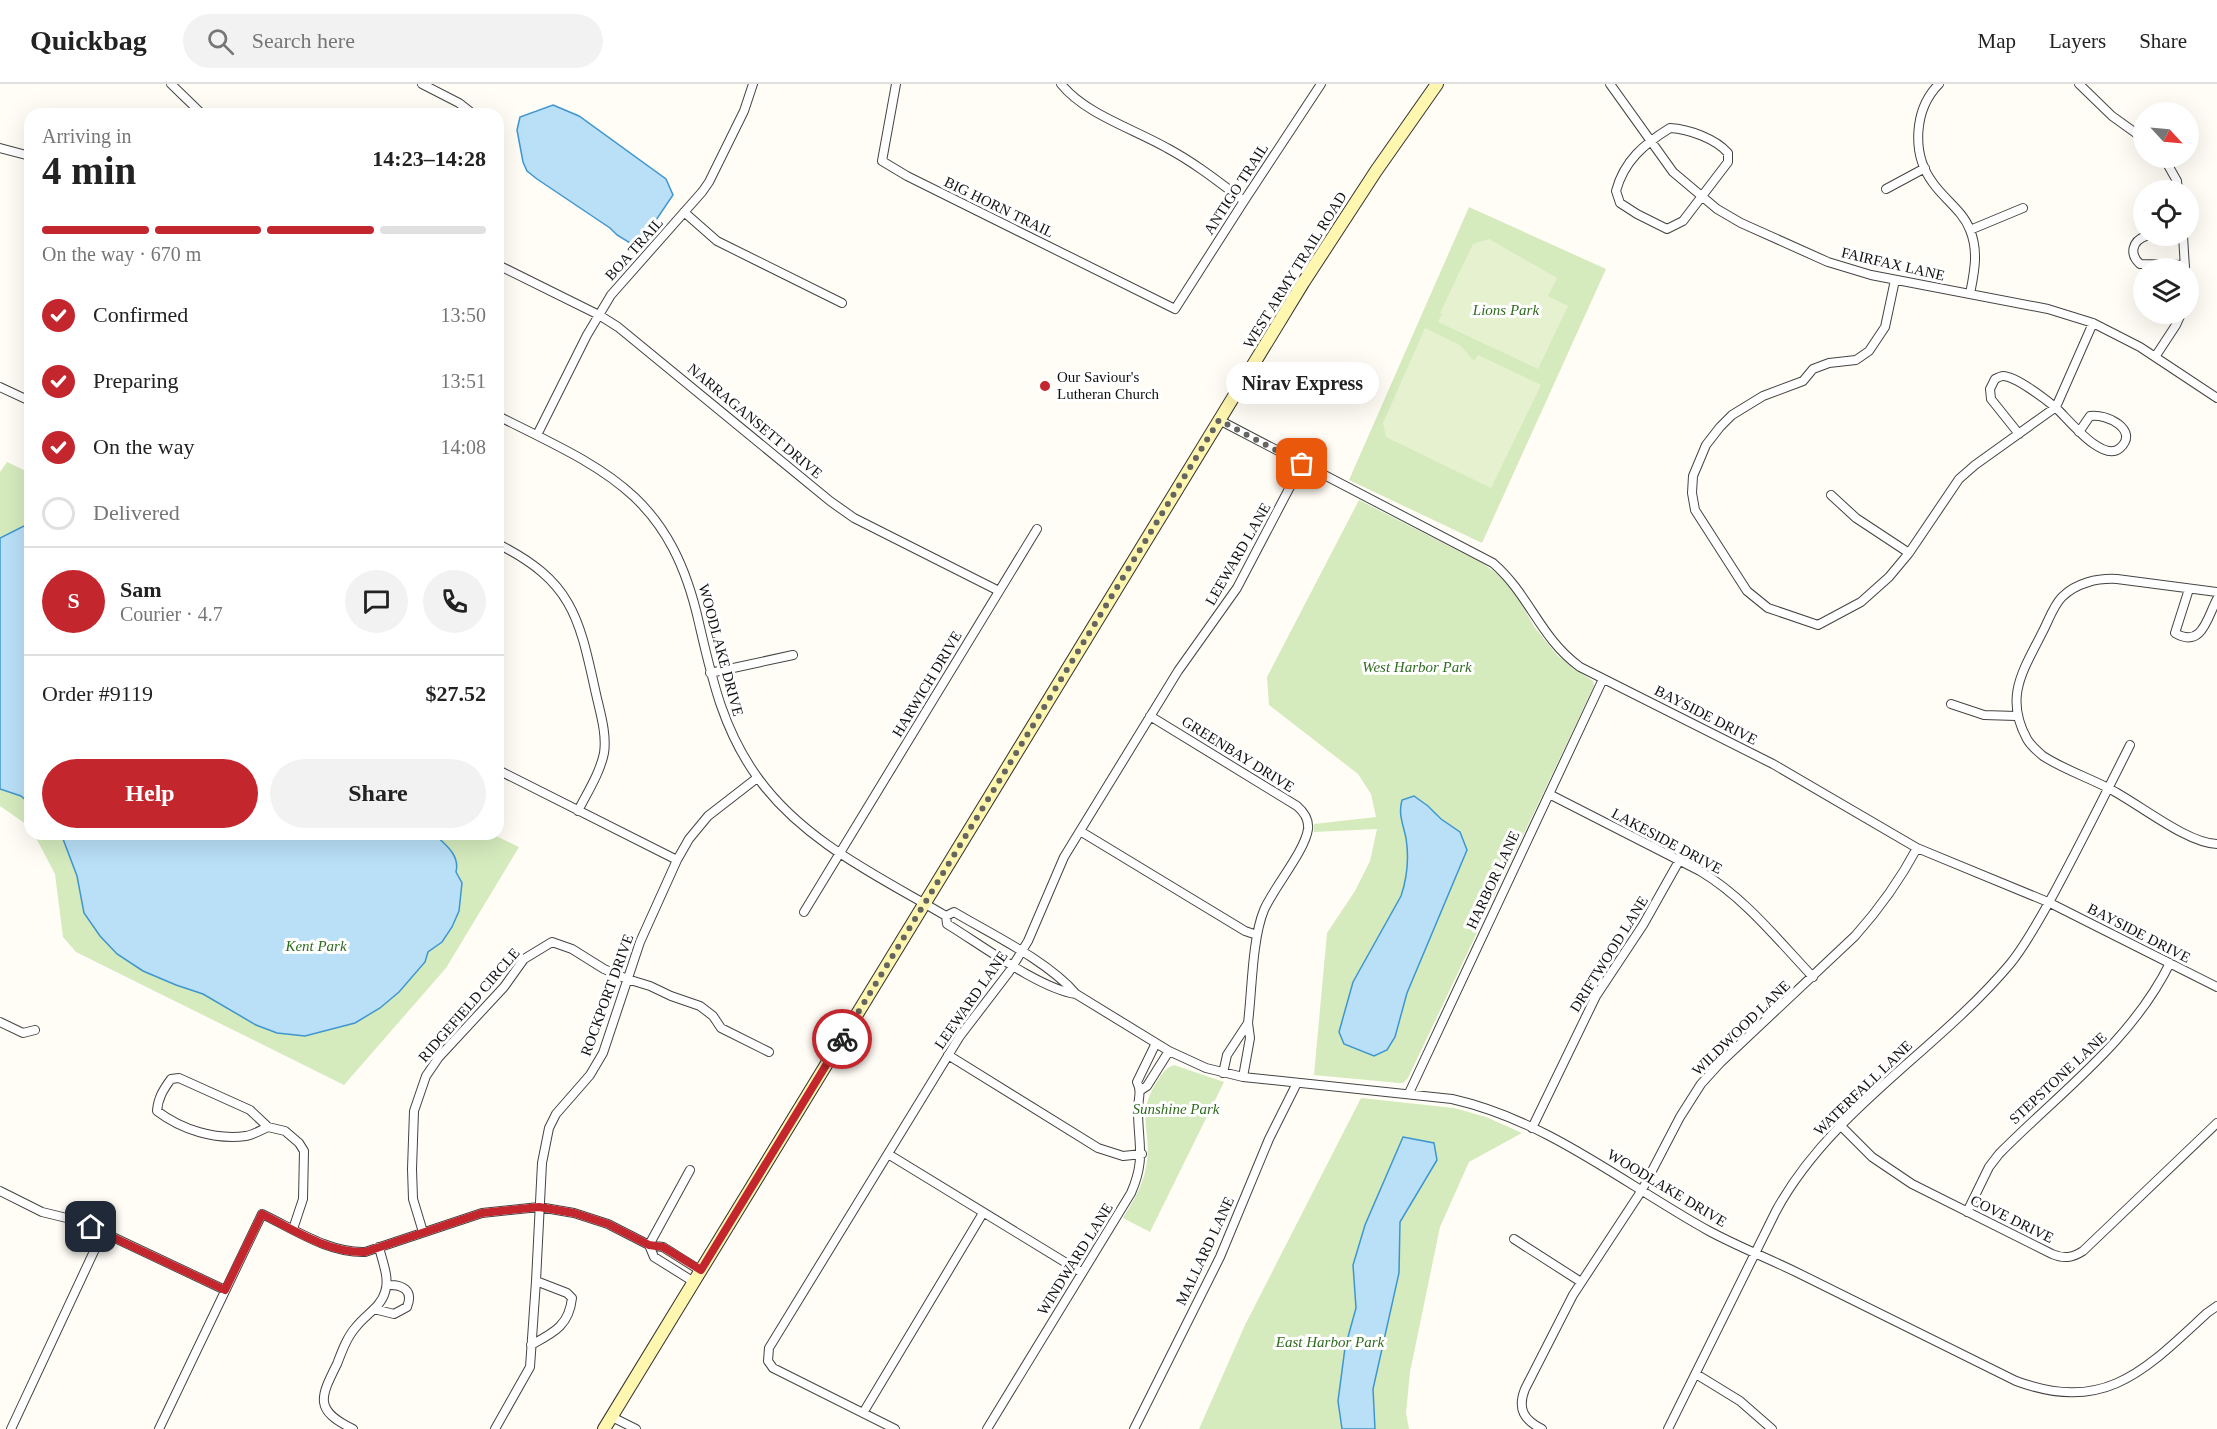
<!DOCTYPE html>
<meta charset="utf-8">
<style>
body{margin:0;font-family:Georgia,serif;background:#f2f2f2;color:#222;height:100vh;display:flex;flex-direction:column;font-size:22px;white-space:nowrap}
*{box-sizing:border-box;margin:0}
p{font-size:20px;color:#767676}
.icon{flex:none;width:33px;height:33px;fill:none;stroke:currentColor;stroke-width:2;stroke-linecap:round;stroke-linejoin:round}
.map{position:relative;flex:1;overflow:hidden}
.details{position:absolute;left:24px;top:24px;width:480px;height:732px;display:flex;flex-direction:column;background:#fff;border-radius:18px;box-shadow:0 6px 24px #0002}
.details>*{flex:none}
.needle{width:39px;rotate:116deg}
.controls{position:absolute;left:2133px;top:18px;display:grid;gap:12px}
.controls a{display:grid;place-items:center;width:66px;height:66px;border-radius:50%;background:#fff;box-shadow:0 6px 24px #0002;font-size:30px}
.pin{position:absolute;display:grid;place-items:center;width:51px;height:51px;color:#fff;margin:-26px;border-radius:12px;box-shadow:0 3px 9px #0006}
.courier{position:absolute;display:grid;place-items:center;width:60px;height:60px;margin:-30px;border:4px solid #c4262e;border-radius:50%;background:#fff;color:#222;box-shadow:0 2px 8px #0007}
.bubble{position:absolute;height:42px;border-radius:21px;background:#fff;box-shadow:0 6px 24px #0002;font-size:20px;font-weight:700;line-height:42px;text-align:center}
.summary em{font-style:normal;font-weight:700}
.summary div{display:flex;flex-direction:column-reverse}
.summary{display:flex;align-items:center;justify-content:space-between;height:102px;padding:0 18px}
h1{font-size:39px;font-weight:700;line-height:45px}
.bar{display:grid;grid-template-columns:repeat(4,1fr);gap:9px 6px;align-content:center;height:72px;padding:0 18px}
.bar i{height:8px;border-radius:4px;background:#e0e0e0}
.bar .selected{background:#c4262e}
.bar p{grid-column:span 4}
.line{display:flex;align-items:center;gap:15px;padding:0 18px;border-top:2px solid #e0e0e0}
.line div{flex:1}
.round{display:grid;place-items:center;flex:none;width:63px;height:63px;border-radius:32px;background:#f2f2f2}
ol{padding:0 18px;list-style:none}
li{display:flex;align-items:center;gap:18px;height:66px}
li p{margin-inline-start:auto}
li .icon{padding:6px;border-radius:50%;background:#c4262e;color:#fff;stroke-width:4}
li:last-child{color:#767676}
li i{width:33px;height:33px;border:3px solid #e0e0e0;border-radius:50%}
.button{display:flex;gap:12px;margin-top:auto;padding:12px 18px}
.button a{flex:1;height:69px;border-radius:36px;background:#c4262e;color:#fff;font-size:24px;font-weight:700;line-height:69px;text-align:center}
.button a+a{background:#f2f2f2;color:#222}
header{display:flex;align-items:center;gap:36px;box-sizing:border-box;height:84px;padding:0 30px;background:#fff;border-bottom:2px solid #e0e0e0}
header strong{font-size:28px}
nav{display:flex;gap:33px;margin-inline-start:auto;font-size:21px}
.search{width:420px;height:54px;background:#f2f2f2;display:flex;align-items:center;gap:15px;box-sizing:border-box;padding:0 21px;border-radius:33px;color:#767676;font-size:22px}
.map>svg:first-child{display:block}
.green{fill:#d5ebbd}
.pitch{fill:#e6f2cf}
.water{fill:#b9e0f7;stroke:#3f96cf;stroke-width:1.5}
.lines{fill:none;stroke-linecap:round;stroke-linejoin:round}
.minor-casing{stroke:#444;stroke-width:10}
.secondary-casing{stroke:#333;stroke-width:14}
.minor{stroke:#fff;stroke-width:8}
.secondary{stroke:#fff6b0;stroke-width:12}
.done{stroke:#646461;stroke-width:6;stroke-dasharray:0 10.8}
.route{stroke:#c4262e;stroke-width:8}
.poi-dot{fill:#c4262e;stroke:#fff;stroke-width:2}
.labels{text-anchor:middle;stroke-width:6;stroke-linejoin:round;paint-order:stroke}
.street-label{font-size:15px;fill:#111;stroke:#fff}
.park-label{font-size:15px;font-style:italic;fill:#2f6b1f;stroke:#fff}
.poi-label{font-size:15px;fill:#111;stroke:#fff;text-anchor:start}
</style>
<header>
<strong>Quickbag</strong>
<div class="search"><svg class="icon" aria-label="search" viewBox="0 0 24 24"><circle cx="10" cy="10" r="6"/><path d="M15 15l6 6"/></svg>Search here</div>
<nav><a>Map</a><a>Layers</a><a>Share</a></nav>
</header>
<div class="map">
<svg width="2217" height="1345" viewBox="0 0 2217 1345">
<rect width="100%" height="100%" fill="#fffdf5"/>
<path class="green" d="M1469 123 1606 185 1482 459 1349 396Z
M7 378 30 389V743L0 722V388Z
M1359 416 1482 479 1502 493 1519 516 1535 544 1557 571 1573 584 1593 597 1594 602 1408 994 1403 999H1399L1314 991 1327 849 1355 807 1370 777 1377 745 1314 748V740L1376 733 1371 710 1358 690 1269 621 1267 593Z
M34 750H492L519 763 446 884 344 1001 76 868 63 853 55 790Z
M1174 981 1224 998 1150 1148 1123 1134C1133 1117 1143 1102 1146 1083 1153 1046 1134 1032 1158 996 1163 989 1165 984 1174 981Z
M1361 1014 1454 1024 1486 1033 1522 1049 1469 1078 1440 1143 1410 1288 1406 1329 1409 1345H1199L1245 1241Z"/>
<path class="pitch" d="M1489 155 1557 194 1548 212 1568 222 1538 285 1438 238 1442 230 1440 229 1473 160Z
M1425 244 1460 261 1474 277 1478 271 1541 301 1491 404 1386 353 1383 339Z"/>
<path class="water" d="M553 21 579 32 666 95 673 111 646 151 630 159 617 151 610 144 537 95 527 87 523 78 517 46 520 33Z
M30 439V720L21 712 0 705V454Z
M1414 712 1428 722 1441 735 1460 748 1467 766 1407 909 1395 953 1387 966 1374 972 1344 960 1339 948 1353 898 1401 812C1407 794 1409 773 1406 754 1403 740 1398 730 1402 716Z
M59 750H434C446 761 460 771 456 788L462 799 459 827 452 843 442 858 428 868 425 878 399 908 380 924 355 939 305 952 277 949 256 941 203 910 176 901 143 887 117 870 100 852 84 829 77 792 63 755Z
M1403 1053 1434 1059 1437 1076 1400 1138 1399 1189 1373 1305 1375 1345H1342L1338 1317 1345 1264 1356 1224 1353 1181 1365 1141Z"/>
<g class="lines">
<defs>
<path id="minor" d="M171 0 202 30
M422 0 459 19 473 30
M896 0 882 77 907 92 1175 225 1244 117 1321 0
M1061 0C1085 30 1134 45 1167 64 1195 79 1219 98 1244 117
M1610 0 1673 88 1717 125 1741 139 1828 178 1871 191 2048 225 2093 239 2140 263 2217 314
M1939 0C1914 25 1911 70 1933 99 1944 115 1963 127 1970 146 1979 168 1974 189 1970 210
M2079 0 2112 32 2144 55
M1670 44C1689 45 1716 55 1728 69V78L1683 137 1667 145 1637 130 1620 119 1616 107C1624 77 1644 60 1670 44Z
M0 64 30 72
M2164 74 2177 97 2178 106
M1886 105 1925 84
M684 128 717 157 842 219
M1970 146 2023 124
M2146 152C2132 157 2129 170 2140 180L2185 181
M2183 152 2185 184
M498 181 599 231 618 243 830 417 854 434 999 507
M1895 196 1885 243 1869 267 1856 276 1829 279 1813 285 1803 297 1763 312 1732 331 1720 343 1706 361 1693 392 1692 409 1695 426 1747 507 1768 524 1818 541 1861 518 1889 493 1909 469 1959 395 1975 381 2056 323 2093 239
M2155 273 2176 241 2181 230
M0 303 30 317
M498 332C606 386 670 410 699 539 712 595 723 646 758 694 804 758 880 793 946 832
M1219 336 1493 479C1530 511 1539 553 1580 583L1773 680 1917 764 2048 818 2217 903
M2019 350 1991 315 1990 305 1995 295C1997 294 2001 292 2003 292 2015 292 2045 315 2055 323 2066 332 2102 380 2120 364 2140 346 2106 329 2090 332L2079 348
M537 351 587 251 611 211 702 108 709 98 744 27 753 0
M1831 411 1856 434 1909 469
M498 460C573 498 579 533 596 610 600 628 607 650 604 669 600 689 587 709 578 727
M2189 505 2175 549C2202 565 2207 534 2217 515
M2217 508 2117 495C2097 494 2076 499 2062 513 2053 522 2048 538 2042 549 2023 587 2004 613 2027 655 2031 662 2037 667 2043 672 2063 685 2087 693 2108 704 2138 719 2186 759 2217 760
M710 589 793 571
M1951 620 1984 631 2016 632
M1150 632 1297 722C1304 728 1309 736 1308 745 1305 767 1274 803 1264 826 1252 855 1252 907 1248 939L1250 954 1243 993
M498 686 677 776
M1549 710 1700 787C1744 813 1778 856 1813 893
M1080 747 1245 847 1257 851
M804 828 1037 445
M946 832 954 828C991 850 1048 877 1076 910L1169 967 1206 984 1243 993 1452 1015C1549 1037 1624 1100 1709 1147 1737 1162 1767 1174 1796 1188 1869 1224 1942 1260 2016 1297 2106 1330 2145 1286 2207 1229L2217 1222
M946 832 947 840C980 860 1040 905 1076 910
M0 938 23 949 35 946
M948 971 1098 1064 1123 1072 1142 1070
M1223 989 1227 971 1248 939
M1141 1006 1147 1002 1169 967
M1409 1009 1603 595
M1841 1042 1872 1073 1912 1100 2052 1170C2064 1175 2072 1174 2083 1167L2217 1039
M268 1043C261 1046 253 1051 246 1052 215 1056 182 1046 157 1027 158 1014 163 1006 171 995L179 994 250 1026 268 1043 285 1047 299 1059 304 1067 303 1115 293 1145
M1532 1044 1596 912 1643 841 1679 777
M888 1070 1081 1188
M0 1107 42 1128 79 1137 225 1206
M1967 1128 1989 1083 1999 1070C2059 1009 2131 958 2170 879
M423 1148 413 1115 412 1085 414 1027 426 992 439 973 504 903 524 875 552 858 572 865 604 885 627 895 650 902 671 912 700 922 713 932 721 944 769 968
M1514 1155 1581 1198
M649 1161 690 1086
M649 1161 654 1173 694 1198
M374 1225 394 1230 407 1223C414 1206 402 1200 387 1201
M531 1261C553 1249 569 1242 572 1214L567 1209 536 1197
M1696 1290 1740 1317 1772 1345
M863 1329 983 1129
M612 1333 636 1345
M11 1345 103 1148
M159 1345 262 1130C294 1145 328 1169 365 1168L482 1129 539 1123 574 1129 608 1140 649 1161 663 1163 701 1187
M353 1345C314 1326 320 1314 337 1280 342 1267 347 1253 356 1243 365 1231 381 1223 385 1208 390 1194 382 1177 379 1163
M495 1345 530 1283 536 1197 542 1079 549 1044 556 1030 590 991 603 969 640 858 677 776 689 755 708 732 757 694
M895 1345 773 1284 768 1277 769 1264 960 952 1009 888 1028 857 1064 773 1178 587 1237 504 1302 380
M987 1345 1131 1109C1146 1075 1138 1060 1138 1026 1138 1015 1142 1008 1137 998L1156 959
M1134 1345 1220 1173 1269 1055 1297 999
M1542 1345C1524 1336 1517 1325 1525 1305L1573 1211 1642 1106 1680 1033 1701 1000 1721 978 1855 852C1880 824 1900 796 1917 764
M1668 1345 1776 1127C1831 1026 1937 967 2010 880 2027 859 2040 834 2053 811 2080 761 2105 711 2130 661"/>
<path id="secondary" d="M604 1345 1303 199 1376 87 1437 0"/>
</defs>
<use href="#minor" class="minor-casing"/>
<use href="#secondary" class="secondary-casing"/>
<use href="#minor" class="minor"/>
<use href="#secondary" class="secondary"/>
</g>
<g class="lines">
<path class="done" d="M842 955 1219 336 1302 380"/>
<path class="route" d="M91 1143 225 1206 262 1130C294 1146 328 1169 365 1168L482 1129 539 1123 574 1129 608 1140 649 1161 663 1163 701 1186 842 955"/>
</g>
<circle class="poi-dot" cx="1045" cy="302" r="6"/>
<g class="labels">
<g class="street-label">
<text transform="translate(1236 105) rotate(-57)" y="5">ANTIGO TRAIL</text>
<text transform="translate(999 123) rotate(26)" y="5">BIG HORN TRAIL</text>
<text transform="translate(634 165) rotate(-48)" y="5">BOA TRAIL</text>
<text transform="translate(1893 180) rotate(13)" y="5">FAIRFAX LANE</text>
<text transform="translate(1295 186) rotate(-58)" y="5">WEST ARMY TRAIL ROAD</text>
<text transform="translate(755 337) rotate(40)" y="5">NARRAGANSETT DRIVE</text>
<text transform="translate(1238 470) rotate(-60)" y="5">LEEWARD LANE</text>
<text transform="translate(721 566) rotate(75)" y="5">WOODLAKE DRIVE</text>
<text transform="translate(927 600) rotate(-59)" y="5">HARWICH DRIVE</text>
<text transform="translate(1706 631) rotate(27)" y="5">BAYSIDE DRIVE</text>
<text transform="translate(1238 670) rotate(32)" y="5">GREENBAY DRIVE</text>
<text transform="translate(1667 757) rotate(28)" y="5">LAKESIDE DRIVE</text>
<text transform="translate(1493 796) rotate(-65)" y="5">HARBOR LANE</text>
<text transform="translate(2139 849) rotate(27)" y="5">BAYSIDE DRIVE</text>
<text transform="translate(1609 870) rotate(-58)" y="5">DRIFTWOOD LANE</text>
<text transform="translate(607 911) rotate(-70)" y="5">ROCKPORT DRIVE</text>
<text transform="translate(971 916) rotate(-55)" y="5">LEEWARD LANE</text>
<text transform="translate(469 921) rotate(-49)" y="5">RIDGEFIELD CIRCLE</text>
<text transform="translate(1741 944) rotate(-44)" y="5">WILDWOOD LANE</text>
<text transform="translate(2058 994) rotate(-43)" y="5">STEPSTONE LANE</text>
<text transform="translate(1863 1004) rotate(-44)" y="5">WATERFALL LANE</text>
<text transform="translate(1667 1104) rotate(31)" y="5">WOODLAKE DRIVE</text>
<text transform="translate(2012 1135) rotate(26)" y="5">COVE DRIVE</text>
<text transform="translate(1205 1167) rotate(-65)" y="5">MALLARD LANE</text>
<text transform="translate(1075 1175) rotate(-58)" y="5">WINDWARD LANE</text>
</g>
<g class="park-label">
<text x="1506" y="231">Lions Park</text>
<text x="1417" y="588">West Harbor Park</text>
<text x="316" y="867">Kent Park</text>
<text x="1176" y="1030">Sunshine Park</text>
<text x="1330" y="1263">East Harbor Park</text>
</g>
<g class="poi-label">
<text x="1057" y="298">Our Saviour's<tspan x="1057" dy="17">Lutheran Church</tspan></text>
</g>
</g>
</svg>
<div class="controls">
<a><svg class="needle" viewBox="-14 -14 28 28"><path d="M0-13l5 13h-10z" fill="#e53935"/><path d="M0 13l5-13h-10z" fill="#767676"/></svg></a>
<a><svg class="icon" aria-label="locate" viewBox="0 0 24 24"><circle cx="12" cy="12" r="6"/><path d="M12 2v4M12 18v4M2 12h4M18 12h4"/></svg></a>
<a><svg class="icon" aria-label="layers" viewBox="0 0 24 24"><path d="M12 4l9 5-9 5-9-5zM3 14l9 5 9-5"/></svg></a>
</div>
<div class="pin" style="left:1302px;top:380px;background:#ea580c"><svg class="icon" aria-label="bag" viewBox="0 0 24 24"><path d="M5 8h14l-1 12H6zM9 8a3 3 0 0 1 6 0"/></svg></div>
<div class="pin" style="left:91px;top:1143px;background:#1f2937"><svg class="icon" aria-label="home" viewBox="0 0 24 24"><path d="M3 11l9-7 9 7M6 9v11h12V9"/></svg></div>
<div class="courier" style="left:842px;top:955px"><svg class="icon" aria-label="bike" viewBox="0 0 24 24"><circle cx="6" cy="16" r="4"/><circle cx="18" cy="16" r="4"/><path d="M6 16l4-8h5l3 8M10 8l3 8H6M13 5h3"/></svg></div>
<div class="bubble" style="left:1226px;top:278px;width:153px">Nirav Express</div>
<section class="details">
<div class="summary"><div><h1>4 min</h1><p>Arriving in</p></div><em>14:23–14:28</em></div>
<div class="bar"><i class="selected"></i><i class="selected"></i><i class="selected"></i><i></i><p>On the way · 670 m</p></div>
<ol>
<li><svg class="icon" aria-label="check" viewBox="0 0 24 24"><path d="M5 12l5 5 9-10"/></svg>Confirmed<p>13:50</p></li>
<li><svg class="icon" aria-label="check" viewBox="0 0 24 24"><path d="M5 12l5 5 9-10"/></svg>Preparing<p>13:51</p></li>
<li><svg class="icon" aria-label="check" viewBox="0 0 24 24"><path d="M5 12l5 5 9-10"/></svg>On the way<p>14:08</p></li>
<li><i></i>Delivered</li>
</ol>
<div class="line" style="height:108px"><b class="round" style="background:#c4262e;color:#fff">S</b><div><b>Sam</b><p>Courier · 4.7</p></div><a class="round"><svg class="icon" aria-label="chat" viewBox="0 0 24 24"><path d="M4 5h16v11H9l-5 4z"/></svg></a><a class="round"><svg class="icon" aria-label="phone" viewBox="0 0 24 24"><path d="M5 4h4l2 5-3 2q2 4 5 5l2-3 5 2v4C11 20 4 13 5 4z"/></svg></a></div>
<div class="line" style="height:78px"><div>Order #9119</div><b>$27.52</b></div>
<div class="button"><a>Help</a><a>Share</a></div>
</section>
</div>
